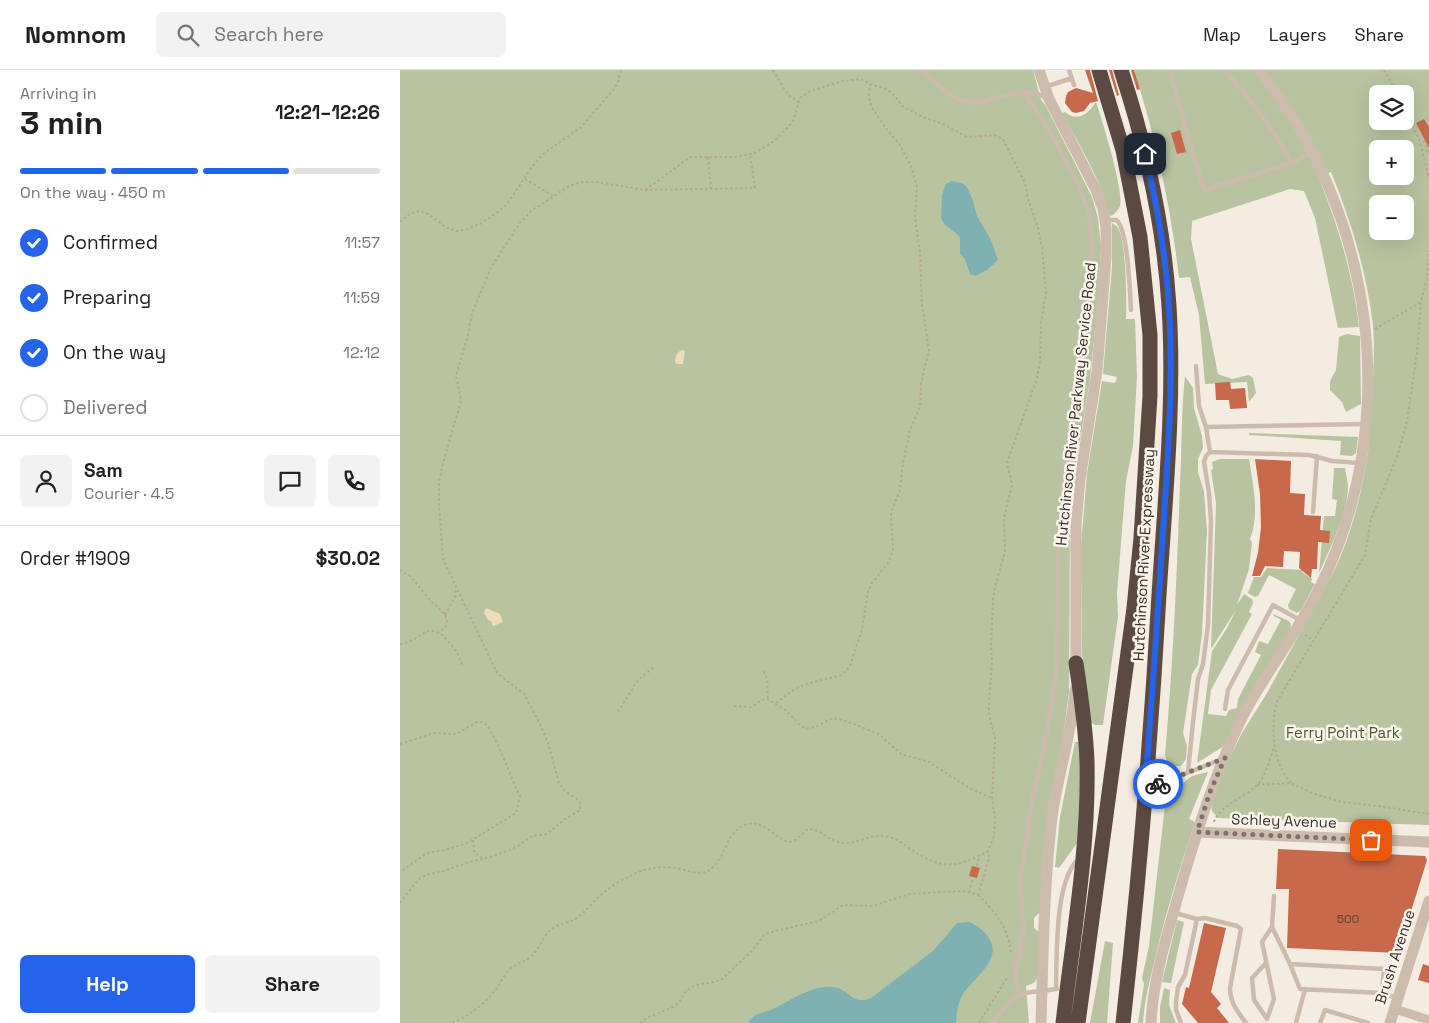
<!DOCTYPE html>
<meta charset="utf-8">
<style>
body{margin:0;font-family:"Space Grotesk",sans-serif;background:#f2f2f2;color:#202124;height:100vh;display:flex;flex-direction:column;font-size:19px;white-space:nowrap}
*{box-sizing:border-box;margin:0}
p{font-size:16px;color:#757577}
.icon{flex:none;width:28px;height:28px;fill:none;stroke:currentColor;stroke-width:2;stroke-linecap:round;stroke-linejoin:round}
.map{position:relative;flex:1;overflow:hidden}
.details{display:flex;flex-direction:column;background:#fff;width:400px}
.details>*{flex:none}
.tools{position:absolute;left:969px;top:15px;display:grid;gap:10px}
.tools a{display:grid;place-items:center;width:45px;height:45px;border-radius:8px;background:#fff;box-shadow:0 5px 20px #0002;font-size:25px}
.pin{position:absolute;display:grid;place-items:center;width:42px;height:42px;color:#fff;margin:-21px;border-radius:10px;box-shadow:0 2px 8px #0006}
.courier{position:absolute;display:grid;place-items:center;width:50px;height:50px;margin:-25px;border:4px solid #2563eb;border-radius:50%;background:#fff;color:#222;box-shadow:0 1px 6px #0007}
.headline em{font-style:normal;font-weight:600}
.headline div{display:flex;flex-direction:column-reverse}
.headline{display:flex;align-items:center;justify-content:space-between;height:85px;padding:0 20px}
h1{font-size:32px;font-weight:600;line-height:38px}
.bar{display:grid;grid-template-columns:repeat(4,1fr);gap:8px 5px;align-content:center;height:60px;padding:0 20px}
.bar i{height:6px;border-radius:4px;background:#e0e0e0}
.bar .selected{background:#2563eb}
.bar p{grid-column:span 4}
.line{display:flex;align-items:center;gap:12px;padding:0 20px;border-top:1px solid #e0e0e0}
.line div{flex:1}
.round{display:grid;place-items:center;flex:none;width:52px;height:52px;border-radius:8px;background:#f2f2f2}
ol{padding:0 20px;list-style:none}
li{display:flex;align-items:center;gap:15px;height:55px}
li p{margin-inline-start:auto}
li .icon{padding:5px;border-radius:50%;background:#2563eb;color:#fff;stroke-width:4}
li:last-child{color:#757577}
li i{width:28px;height:28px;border:2px solid #e0e0e0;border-radius:50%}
.button{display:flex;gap:10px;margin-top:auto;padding:10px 20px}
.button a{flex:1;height:58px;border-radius:8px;background:#2563eb;color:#fff;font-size:20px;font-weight:600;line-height:58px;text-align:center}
.button a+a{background:#f2f2f2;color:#202124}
header{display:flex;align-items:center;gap:30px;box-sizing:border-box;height:70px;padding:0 25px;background:#fff;border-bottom:1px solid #e0e0e0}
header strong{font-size:24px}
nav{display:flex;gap:28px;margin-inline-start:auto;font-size:18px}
.search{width:350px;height:45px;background:#f2f2f2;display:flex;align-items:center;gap:12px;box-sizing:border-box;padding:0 18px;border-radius:8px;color:#757577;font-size:19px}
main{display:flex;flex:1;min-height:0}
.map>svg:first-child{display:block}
.green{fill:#b8c4a0;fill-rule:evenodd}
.sand{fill:#efdcb8}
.water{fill:#7fb0b2}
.building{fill:#c8694b}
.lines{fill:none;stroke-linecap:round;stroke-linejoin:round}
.path{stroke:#b9a596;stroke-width:2;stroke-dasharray:2.5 2.5;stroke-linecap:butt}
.service{stroke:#cdbbac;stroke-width:4.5}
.minor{stroke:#cdbbac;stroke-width:9}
.tertiary{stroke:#cdbbac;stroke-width:11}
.motorway{stroke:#5c4a42;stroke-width:15}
.done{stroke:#7c716b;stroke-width:5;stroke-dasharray:0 9}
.route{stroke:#2563eb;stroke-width:6}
.labels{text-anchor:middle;stroke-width:5;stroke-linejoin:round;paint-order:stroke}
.number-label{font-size:12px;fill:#5e3e33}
.street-label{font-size:15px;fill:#3b302b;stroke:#fbf5ee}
.park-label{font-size:15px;fill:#4a5a2e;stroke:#fbf5ee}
</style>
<header>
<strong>Nomnom</strong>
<div class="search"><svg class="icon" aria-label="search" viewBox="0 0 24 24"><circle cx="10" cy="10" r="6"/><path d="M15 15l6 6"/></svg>Search here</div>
<nav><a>Map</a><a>Layers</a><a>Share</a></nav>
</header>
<main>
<section class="details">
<div class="headline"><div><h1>3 min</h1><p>Arriving in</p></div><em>12:21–12:26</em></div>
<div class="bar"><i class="selected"></i><i class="selected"></i><i class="selected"></i><i></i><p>On the way · 450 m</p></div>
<ol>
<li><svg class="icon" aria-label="check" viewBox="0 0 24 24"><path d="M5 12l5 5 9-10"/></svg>Confirmed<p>11:57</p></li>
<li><svg class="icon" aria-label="check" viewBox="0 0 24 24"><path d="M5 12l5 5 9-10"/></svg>Preparing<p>11:59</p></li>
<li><svg class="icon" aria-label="check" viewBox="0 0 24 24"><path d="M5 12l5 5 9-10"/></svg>On the way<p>12:12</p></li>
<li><i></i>Delivered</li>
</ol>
<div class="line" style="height:90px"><a class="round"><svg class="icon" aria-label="person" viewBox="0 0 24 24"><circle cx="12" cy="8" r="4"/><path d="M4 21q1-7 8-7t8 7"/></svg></a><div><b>Sam</b><p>Courier · 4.5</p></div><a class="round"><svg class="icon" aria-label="chat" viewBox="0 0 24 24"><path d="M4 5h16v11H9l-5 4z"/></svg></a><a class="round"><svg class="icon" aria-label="phone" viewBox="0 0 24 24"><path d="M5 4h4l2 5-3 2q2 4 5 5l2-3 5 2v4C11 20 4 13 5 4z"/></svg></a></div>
<div class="line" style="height:65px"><div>Order #1909</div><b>$30.02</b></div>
<div class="button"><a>Help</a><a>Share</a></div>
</section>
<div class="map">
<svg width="1029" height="953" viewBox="0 0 1029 953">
<rect width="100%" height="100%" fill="#f4ebe1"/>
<path class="green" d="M0 0H633L641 30 646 36 692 127 698 148 701 177 698 228 690 309 676 395 670 447 669 622 640 842 634 848V858L639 862 638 907 634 913 626 916 629 953H0Z
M734 0H1029V755L818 748 812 741 811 733 822 703 842 663 867 623 932 505C951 467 962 423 968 381 971 363 971 343 972 324 973 302 975 278 973 256 967 203 951 151 931 102L918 106C938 155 953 204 959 257L938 258 915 148 904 121 890 119 792 151 791 169 818 304 832 309 849 305 853 308 856 323 849 332 847 312 805 314 799 245 790 207 779 208C771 137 756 69 734 0ZM978 24H1005V51H978ZM978 79H1005V106H978ZM978 134H1005V161H978Z
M696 32C702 50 724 120 720 136 719 139 715 143 713 145L710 146C701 109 680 77 662 43L665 42C678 53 689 43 696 32Z
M712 153C715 155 716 155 718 158 726 170 727 232 726 249H735L737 307 733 376 726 411 717 523 718 546 703 655H695L689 651 682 584 681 476 687 403 702 311 715 313 717 307 703 304 712 197Z
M947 264 960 266 961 334 946 342 942 332 930 320V311L936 300 939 267Z
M785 306 793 318 794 338 802 366 803 378 798 389V402L804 422 807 461 802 564 798 595 792 604 783 663 787 676 786 689 781 696C772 697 767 694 765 685 773 595 777 504 780 413 782 377 781 342 785 306Z
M849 363 958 367 956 383 952 386 940 385 941 371 849 365Z
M820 389H849C853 415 860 444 850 469L852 473 849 499 837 535 844 524 852 529 853 533 849 542 852 544 811 620 808 644 826 646 829 640 837 638 838 629 861 585 855 582 859 571 868 574 881 550 874 546 873 544 889 551 891 554 890 560 826 673 821 678 797 693 812 581 827 558 836 540 811 579 816 433 811 400 813 399 812 392Z
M934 398H945C946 405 948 412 948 418 947 444 930 479 919 503L924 446H935L937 430 932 429Z
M867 498 902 500V502L912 509 911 512 915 514 901 540 897 543 889 539 888 535 896 519 869 505 858 526 855 527 848 523 854 507H861Z
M675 672H679L682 692 680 769 659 798 655 797 660 747Z
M808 702 789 749 795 752C780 797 766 842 755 889 750 910 744 932 743 953H738L744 914 742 908 749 876 765 735 774 720 792 706Z
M777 850 784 852 771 913 762 912Z
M705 871 713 873 707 953H690Z
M764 918 770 920 769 935 776 953H760V937Z"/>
<path class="sand" d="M283 280 285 281 283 294H277L275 292C275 287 277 281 283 280Z
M86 538 100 544 103 552 93 556 91 551 88 550 84 543Z"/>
<path class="water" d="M552 111 564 114 568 119 573 131 577 146 591 170 598 190 587 200 575 206 570 204 565 189 560 184V168L557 164 544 154 541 148 542 125 546 114Z
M570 852C579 857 585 861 590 870 602 891 571 910 562 926 557 935 557 943 556 953H348C349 951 351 949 353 947 358 943 365 942 371 940 388 932 413 914 433 917 450 919 451 936 471 928L533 881 557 853Z"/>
<path class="building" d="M685 0H690L698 31 690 33 684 41 676 43 672 42 665 33 666 26 668 22 676 18 693 23Z
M709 0H712L719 25 717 26Z
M731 0H734L740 19 737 20Z
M1024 49 1029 57V78L1016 53Z
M780 60 786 82 777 84 771 63Z
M830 312 831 319 845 318 847 338 830 339 829 330H816L815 313Z
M855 389 891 391 890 423 905 424 904 445 921 446 920 460 930 461 929 473 918 472 917 499H912L911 508 899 498 900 482 884 481 883 497 865 496 860 506H852L858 483 861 457 860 424Z
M878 779 1025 786 1027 790 998 883 887 878 889 819H876Z
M572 796 580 798 577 808 569 806Z
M804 853 826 858 811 922 821 934 817 938 829 953H798L782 934 786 917 789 918Z
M1023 894 1029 896V913L1018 910Z"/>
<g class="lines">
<path class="path" d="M373 0 388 25 399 32
M984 0 998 24
M1005 37 1020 72 1029 108
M1025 71 1024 72 1029 85
M308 87 311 119
M125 109 153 126
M245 120 355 118 350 84
M0 152 11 143 20 141 28 144 47 158 58 161 64 160 80 154 98 142 107 134 132 97 143 84 181 57 189 48 214 19 218 12 221 0
M975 259 1021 232
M0 500 10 506 30 530 45 544 47 550 46 556 40 562
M45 545 55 527 56 518
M905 565 913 570
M0 574C20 573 27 548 46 569 54 578 59 584 62 596
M364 601 367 609 368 628
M376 633 392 621 406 614 442 605 450 596 462 559 468 522 472 513 488 493 493 480 491 447 492 440 500 420 503 393 510 360 520 337 521 313 529 280 522 235 520 183 515 146 517 117 511 96 500 75 487 60 471 36 469 25 470 14
M334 636 351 637 362 630 368 629 385 640 401 656 406 658 415 657 433 648 445 651 469 660 480 665 501 684 529 692 569 718 592 728
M218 642 238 610 254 597
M0 674 34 663 56 664 77 652H83C94 658 112 712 120 726L116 743 67 773 45 780 27 783 0 802
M891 713C872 692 871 660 876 633L965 485 971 449 998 384 1007 351 1017 283 1021 232 1027 207 1029 184
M857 715 891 713 912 723 942 732 978 736 1029 744
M814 752C819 736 843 728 855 717 865 708 870 690 874 677
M73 770 74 782 82 788
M577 796 579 787
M569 822 573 809
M578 825C596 842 609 859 611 884
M0 833 17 811 22 807 29 804 44 801 69 792 94 786 116 777 132 766 147 764 165 749 180 740V733L176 728 165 721 159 713 148 673 141 656 124 624 97 603 43 489 39 435V413L43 393 61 331 56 305 68 266 72 243 91 198 119 154 131 141 169 116 182 112H197L245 120 290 87H335L355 83 374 71 392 53 397 39 400 28 410 21 443 11 461 9 470 14 486 19 495 26 502 36 523 47 543 54 567 67 594 65 603 69 625 113 628 129 638 158 642 178 646 223 641 254 640 291 637 308 607 393 612 415 604 448 605 482 595 517 593 528 591 578 592 593 589 632V645L595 668 592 728 595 749 594 766 588 781C557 798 542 800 512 780 505 775 498 769 489 767 473 762 459 774 443 773 429 772 422 759 408 759 403 763 399 768 393 771 379 776 368 750 349 754 325 758 327 790 308 801 298 806 285 799 275 798 260 796 247 798 234 804 223 809 211 816 202 824 193 832 186 841 177 848 170 853 160 853 153 858 143 865 140 878 132 886 125 892 116 893 110 899 104 905 101 912 97 918 85 934 70 945 52 953
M240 953 247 948 273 937 279 932 287 920 296 915 315 912 322 909 352 881 365 864 379 860 419 851 443 835 473 836 510 824 561 821 569 822 578 825 589 788 588 781
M579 953 608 906"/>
<path class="service" d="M521 0C532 9 549 27 562 31 586 39 618 10 646 28
M669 0 674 15
M769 0 804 120 892 93 910 83
M824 0C850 28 873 59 892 93
M645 17 672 8
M706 150H716C728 157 730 223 731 240
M796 296 799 336 806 357 810 382
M806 357 965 354
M913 442 917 386
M825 639 828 620 873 535 900 550
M788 702 793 652 798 609 803 594 808 555 811 451 809 423 804 392 806 386 810 382 909 385 932 391 959 393
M749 718 820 690
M874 826 872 857 890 894 984 899 982 923 997 928
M775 843 797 849 805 848 837 856 841 859 830 918C830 933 838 942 846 953
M866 893 852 908 854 930 867 949 874 929 862 872 872 857
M890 894 900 919 982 923
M656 919C657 888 654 807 680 788
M620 924 615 908 623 861 621 807 631 736 647 662 657 596 658 490 662 430 665 400 683 291 692 176 689 143 678 114 649 60 624 22
M592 953C610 931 611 923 641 921 646 921 652 919 657 919
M781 953 776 940V932L778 917 785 905 797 849
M896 953 905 919
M920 953 925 940 968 953"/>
<path class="minor" d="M995 939 1029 950"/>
<path class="tertiary" d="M639 0 649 29 696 120 703 139 706 157V187L697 301 680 409 676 454V599
M797 762 1029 772
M641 953C643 885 644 815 652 747 658 704 672 663 675 620
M751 953C753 909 767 865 779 823 797 761 816 698 846 640 869 598 899 560 920 517 1003 350 975 144 859 0
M990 953 1029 831"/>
<path class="motorway" d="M721 0C746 76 764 156 769 236 775 332 765 429 759 525 751 668 739 811 723 953
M663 953C673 866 689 779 687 692 686 659 681 626 676 593
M678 953 734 538 741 468 750 326V265L740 167 723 80 699 0"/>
</g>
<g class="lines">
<path class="done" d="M758 714 825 688 810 722 797 762 971 770"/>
<path class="route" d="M745 84C757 134 766 185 769 237 774 317 767 398 762 478 757 559 751 639 745 720L758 714"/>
</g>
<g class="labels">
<g class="number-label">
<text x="948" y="853">500</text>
</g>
<g class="street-label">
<text transform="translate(676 334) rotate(-84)" y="5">Hutchinson River Parkway Service Road</text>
<text transform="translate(744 485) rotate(-87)" y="5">Hutchinson River Expressway</text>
<text transform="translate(884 751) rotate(2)" y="5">Schley Avenue</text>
<text transform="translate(995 887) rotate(-72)" y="5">Brush Avenue</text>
</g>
<g class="park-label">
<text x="943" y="668">Ferry Point Park</text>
</g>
</g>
</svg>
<div class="tools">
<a><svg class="icon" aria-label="layers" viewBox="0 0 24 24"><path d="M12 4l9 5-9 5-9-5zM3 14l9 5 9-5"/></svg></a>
<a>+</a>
<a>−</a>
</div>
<div class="pin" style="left:971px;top:770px;background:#ea580c"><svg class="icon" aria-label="bag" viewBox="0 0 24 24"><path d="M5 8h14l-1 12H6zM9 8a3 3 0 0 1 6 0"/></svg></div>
<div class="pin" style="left:745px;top:84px;background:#1f2937"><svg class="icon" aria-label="home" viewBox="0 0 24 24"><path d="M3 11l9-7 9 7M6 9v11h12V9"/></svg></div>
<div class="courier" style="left:758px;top:714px"><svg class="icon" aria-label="bike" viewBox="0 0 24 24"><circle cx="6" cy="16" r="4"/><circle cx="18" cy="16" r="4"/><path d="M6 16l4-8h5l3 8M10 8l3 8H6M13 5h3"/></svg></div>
</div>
</main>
